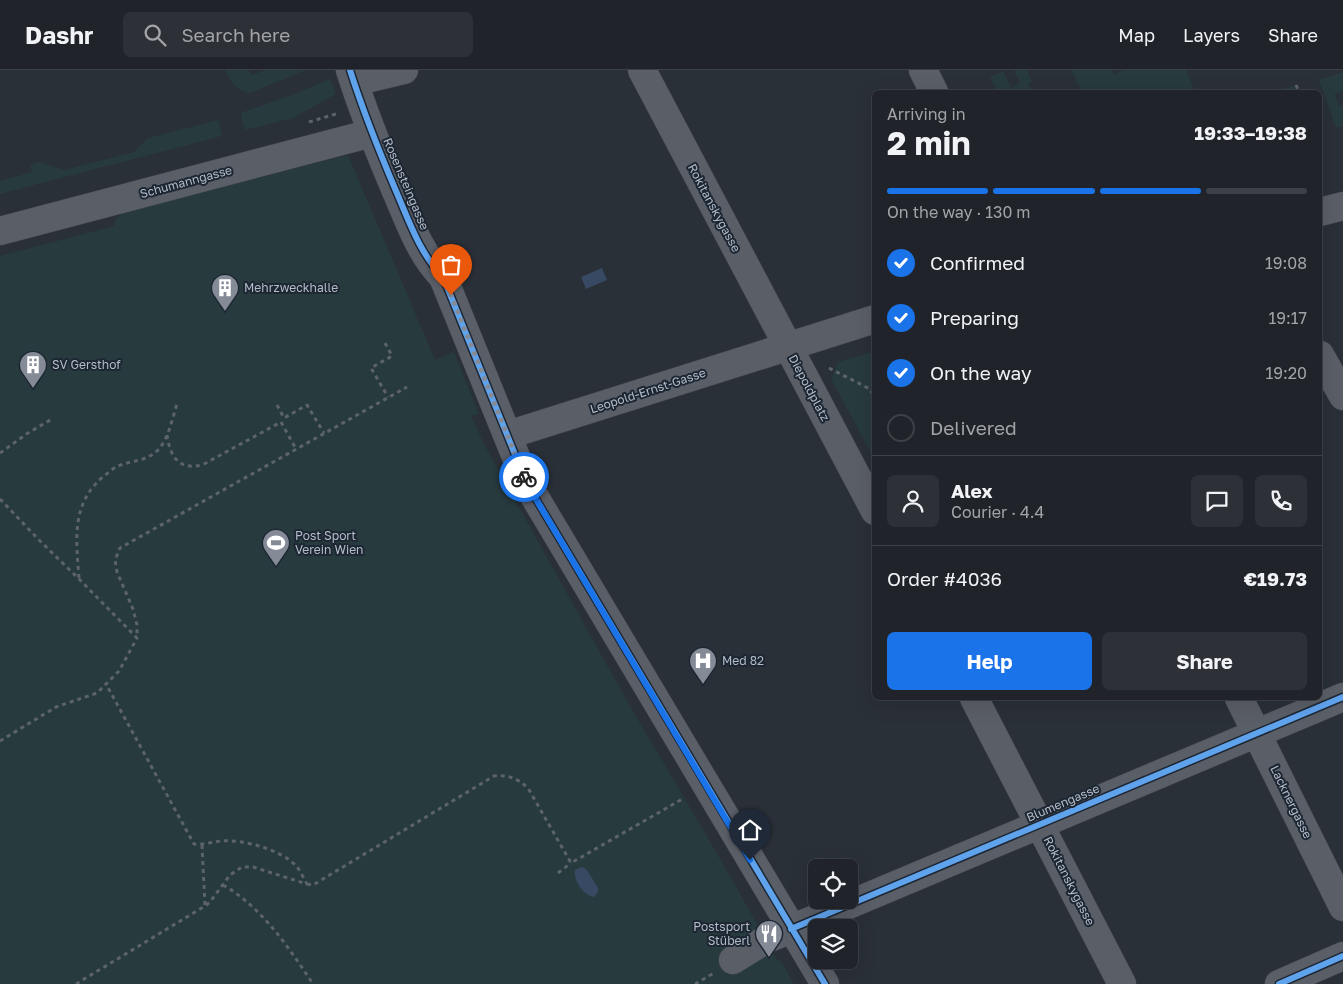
<!DOCTYPE html>
<meta charset="utf-8">
<style>
body{margin:0;font-family:"Golos Text",sans-serif;background:#2d3036;color:#f1f3f6;height:100vh;display:flex;flex-direction:column;font-size:19px;white-space:nowrap}
*{box-sizing:border-box;margin:0}
p{font-size:16px;color:#a2a4a8}
.icon{flex:none;width:28px;height:28px;fill:none;stroke:currentColor;stroke-width:2;stroke-linecap:round;stroke-linejoin:round}
.map{position:relative;flex:1;overflow:hidden}
.drawer{position:absolute;left:872px;top:20px;width:450px;height:610px;display:flex;flex-direction:column;background:#20242a;border-radius:8px;box-shadow:0 5px 20px #0002,0 0 0 1px #3d4147}
.drawer>*{flex:none}
.tools{position:absolute;left:808px;top:789px;display:grid;gap:10px}
.tools a{display:grid;place-items:center;width:50px;height:50px;border-radius:8px;background:#20242a;box-shadow:0 5px 20px #0002,0 0 0 1px #3d4147;font-size:25px}
.pin{position:absolute;display:grid;place-items:center;width:42px;height:42px;color:#fff;margin:-51px -21px;border-radius:50% 50% 50% 0;rotate:-45deg;box-shadow:0 0 5px #0007}
.pin .icon{rotate:45deg}
.courier{position:absolute;display:grid;place-items:center;width:50px;height:50px;margin:-25px;border:4px solid #1a73e8;border-radius:50%;background:#fff;color:#222;box-shadow:0 1px 6px #0007}
.head em{font-style:normal;font-weight:700}
.head div{display:flex;flex-direction:column-reverse}
.head{display:flex;align-items:center;justify-content:space-between;height:85px;padding:0 15px}
h1{font-size:32px;font-weight:700;line-height:38px}
.bar{display:grid;grid-template-columns:repeat(4,1fr);gap:8px 5px;align-content:center;height:60px;padding:0 15px}
.bar i{height:6px;border-radius:4px;background:#3d4147}
.bar .selected{background:#1a73e8}
.bar p{grid-column:span 4}
.line{display:flex;align-items:center;gap:12px;padding:0 15px;border-top:1px solid #3d4147}
.line div{flex:1}
.round{display:grid;place-items:center;flex:none;width:52px;height:52px;border-radius:8px;background:#2d3036}
ol{padding:0 15px;list-style:none}
li{display:flex;align-items:center;gap:15px;height:55px}
li p{margin-inline-start:auto}
li .icon{padding:5px;border-radius:50%;background:#1a73e8;color:#fff;stroke-width:4}
li:last-child{color:#a2a4a8}
li i{width:28px;height:28px;border:2px solid #3d4147;border-radius:50%}
.button{display:flex;gap:10px;margin-top:auto;padding:10px 15px}
.button a{flex:1;height:58px;border-radius:8px;background:#1a73e8;color:#fff;font-size:20px;font-weight:700;line-height:58px;text-align:center}
.button a+a{background:#2d3036;color:#f1f3f6}
header{display:flex;align-items:center;gap:30px;box-sizing:border-box;height:70px;padding:0 25px;background:#20242a;border-bottom:1px solid #3d4147}
header strong{font-size:24px}
nav{display:flex;gap:28px;margin-inline-start:auto;font-size:18px}
.search{width:350px;height:45px;background:#2d3036;display:flex;align-items:center;gap:12px;box-sizing:border-box;padding:0 18px;border-radius:8px;color:#a2a4a8;font-size:19px}
.map>svg:first-child{display:block}
.green{fill:#273a3e}
.water{fill:#384963}
.lines{fill:none;stroke-linecap:round;stroke-linejoin:round}
.minor-casing{stroke:#484c53;stroke-width:29}
.path{stroke:#5d636a;stroke-width:3;stroke-dasharray:4 4;stroke-linecap:butt}
.minor{stroke:#5a5e66;stroke-width:28}
.cycleway-casing{stroke:#1d2633;stroke-width:9}
.cycleway{stroke:#60a3ed;stroke-width:6}
.done{stroke:#848b96;stroke-width:5;stroke-dasharray:0 9}
.route{stroke:#1a73e8;stroke-width:6}
.labels{text-anchor:middle;stroke-width:4;stroke-linejoin:round;paint-order:stroke}
.street-label{font-size:12px;fill:#b4bcc9;stroke:#1d2633}
.poi-label{font-size:12px;fill:#b4bcc9;stroke:#1d2633;text-anchor:start}
</style>
<header>
<strong>Dashr</strong>
<div class="search"><svg class="icon" aria-label="search" viewBox="0 0 24 24"><circle cx="10" cy="10" r="6"/><path d="M15 15l6 6"/></svg>Search here</div>
<nav><a>Map</a><a>Layers</a><a>Share</a></nav>
</header>
<div class="map">
<svg width="1343" height="914" viewBox="0 0 1343 914">
<rect width="100%" height="100%" fill="#2a3038"/>
<path class="green" d="M225 0H249L252 5 265 0H306L250 23C236 21 231 12 225 0Z
M1014 0H1027L1032 11 1028 14 1033 22 1037 20 1038 22H997L990 7 1003 1 1011 18 1020 13Z
M1071 0H1112L1114 5 1123 0H1186L1195 22H1085L1084 20 1082 21Z
M1343 2V21L1335 24 1339 36 1343 35V56L1336 58 1319 10Z
M330 9 336 24 293 48 245 60 240 43 292 25Z
M1296 15 1299 22H1269L1275 20 1276 21Z
M218 50 222 66 0 124V111L32 102 30 95 40 92 64 100 134 82 148 68Z
M348 85 435 290 454 282 479 344 471 346 485 376 623 624 719 787 778 891 780 890 794 914H0V186L114 156 116 149 122 143Z
M875 281V390L831 309 838 292Z"/>
<path class="water" d="M602 198 607 210 586 219 581 207Z
M582 797 587 800 598 818V822L594 827C584 826 573 810 575 800Z"/>
<g class="lines">
<defs>
<path id="minor" d="M350 0C363 41 379 81 396 121 409 151 420 184 443 207L527 414 825 914
M642 0 875 441
M923 0 934 22
M354 12 404 0
M1320 142 1343 136
M0 161 372 63
M1320 285 1343 326
M508 365 875 249
M974 628 1122 914
M1239 628 1343 837
M733 890 765 870 1343 627
M1279 914 1343 886"/>
</defs>
<use href="#minor" class="minor-casing"/>
<path class="path" d="M1296 15 1299 22
M309 52 339 43
M385 273 392 286 371 298 388 327
M829 298 870 319 875 328
M277 335 284 348 307 335 324 363
M167 365C170 387 180 402 204 394L281 352 296 379
M0 383 28 363 52 349
M0 429 41 472 79 509 137 568V555L133 539 117 502 115 490 120 478 407 317
M79 508C76 469 71 433 104 406 108 403 112 399 116 397 130 390 146 392 158 380 169 368 172 349 177 334
M0 671 56 637 97 623 119 601 137 568
M202 775 205 836
M558 803 571 793
M307 814 313 815 494 706C509 705 517 708 528 718L571 793 684 728
M223 815C262 837 289 878 313 914
M76 914 205 836 210 832 230 805 242 797H253L307 814C304 809 301 802 297 797 283 780 243 769 221 771 212 772 203 775 194 774L106 614
M695 914 714 903"/>
<use href="#minor" class="minor"/>
<defs>
<path id="cycleway" d="M350 0C363 41 379 81 396 121 409 151 420 184 443 207L527 414 825 914
M791 859 1343 627
M1279 914 1343 886"/>
</defs>
<use href="#cycleway" class="cycleway-casing"/>
<use href="#cycleway" class="cycleway"/>
</g>
<g class="lines">
<path class="done" d="M451 225 524 407"/>
<path class="route" d="M524 407 527 414 750 790"/>
</g>
<defs>
<symbol id="building-pin" viewBox="-11 -11 22 30"><path d="M0 17L-7.5 6A9.5 9.5 0 1 1 7.5 6Z" fill="#848b96" stroke="#1d2633"/><path d="M-4-6H4V6H1V3H-1V6H-4ZM-2.5-4.3h1.7v1.8h-1.7ZM.8-4.3h1.7v1.8H.8ZM-2.5-1h1.7V.8h-1.7ZM.8-1h1.7V.8H.8Z" fill="#fff"/></symbol>
<symbol id="stadium-pin" viewBox="-11 -11 22 30"><path d="M0 17L-7.5 6A9.5 9.5 0 1 1 7.5 6Z" fill="#848b96" stroke="#1d2633"/><path d="M0-5a6.5 5 0 1 0 0 10a6.5 5 0 1 0 0-10ZM-3.5-1.8h7v3.6h-7Z" fill="#fff"/></symbol>
<symbol id="hospital-pin" viewBox="-11 -11 22 30"><path d="M0 17L-7.5 6A9.5 9.5 0 1 1 7.5 6Z" fill="#848b96" stroke="#1d2633"/><path d="M-5-5h3v3.5h4V-5h3V5h-3V1.5h-4V5h-3Z" fill="#fff"/></symbol>
<symbol id="restaurant-pin" viewBox="-11 -11 22 30"><path d="M0 17L-7.5 6A9.5 9.5 0 1 1 7.5 6Z" fill="#848b96" stroke="#1d2633"/><path d="M-5-6h1v4h1v-4h1v4h1v-4h1v5L-1.5 .5V6h-2V.5L-5-1ZM5-6V6H3V1.5H1.5Q1.5-4 5-6Z" fill="#fff"/></symbol>
</defs>
<g fill-rule="evenodd">
<use href="#building-pin" x="209" y="202" width="32" height="43"/>
<use href="#building-pin" x="17" y="279" width="32" height="43"/>
<use href="#stadium-pin" x="260" y="457" width="32" height="43"/>
<use href="#hospital-pin" x="687" y="575" width="32" height="43"/>
<use href="#restaurant-pin" x="753" y="848" width="32" height="43"/>
</g>
<g class="labels">
<g class="street-label">
<text transform="translate(186 112) rotate(-15)" y="4">Schumanngasse</text>
<text transform="translate(406 114) rotate(67)" y="4">Rosensteingasse</text>
<text transform="translate(714 138) rotate(62)" y="4">Rokitanskygasse</text>
<text transform="translate(809 318) rotate(62)" y="4">Diepoldplatz</text>
<text transform="translate(648 321) rotate(-18)" y="4">Leopold-Ernst-Gasse</text>
<text transform="translate(1291 732) rotate(64)" y="4">Lacknergasse</text>
<text transform="translate(1063 733) rotate(-23)" y="4">Blumengasse</text>
<text transform="translate(1069 811) rotate(63)" y="4">Rokitanskygasse</text>
</g>
<g class="poi-label">
<text x="244" y="222">Mehrzweckhalle</text>
<text x="52" y="299">SV Gersthof</text>
<text x="295" y="470">Post Sport<tspan x="295" dy="14">Verein Wien</tspan></text>
<text x="722" y="595">Med 82</text>
<text x="750" y="861" text-anchor="end">Postsport<tspan x="750" dy="14">Stüberl</tspan></text>
</g>
</g>
</svg>
<div class="tools">
<a><svg class="icon" aria-label="locate" viewBox="0 0 24 24"><circle cx="12" cy="12" r="6"/><path d="M12 2v4M12 18v4M2 12h4M18 12h4"/></svg></a>
<a><svg class="icon" aria-label="layers" viewBox="0 0 24 24"><path d="M12 4l9 5-9 5-9-5zM3 14l9 5 9-5"/></svg></a>
</div>
<div class="pin" style="left:451px;top:225px;background:#ea580c"><svg class="icon" aria-label="bag" viewBox="0 0 24 24"><path d="M5 8h14l-1 12H6zM9 8a3 3 0 0 1 6 0"/></svg></div>
<div class="pin" style="left:750px;top:790px;background:#1f2937"><svg class="icon" aria-label="home" viewBox="0 0 24 24"><path d="M3 11l9-7 9 7M6 9v11h12V9"/></svg></div>
<div class="courier" style="left:524px;top:407px"><svg class="icon" aria-label="bike" viewBox="0 0 24 24"><circle cx="6" cy="16" r="4"/><circle cx="18" cy="16" r="4"/><path d="M6 16l4-8h5l3 8M10 8l3 8H6M13 5h3"/></svg></div>
<section class="drawer">
<div class="head"><div><h1>2 min</h1><p>Arriving in</p></div><em>19:33–19:38</em></div>
<div class="bar"><i class="selected"></i><i class="selected"></i><i class="selected"></i><i></i><p>On the way · 130 m</p></div>
<ol>
<li><svg class="icon" aria-label="check" viewBox="0 0 24 24"><path d="M5 12l5 5 9-10"/></svg>Confirmed<p>19:08</p></li>
<li><svg class="icon" aria-label="check" viewBox="0 0 24 24"><path d="M5 12l5 5 9-10"/></svg>Preparing<p>19:17</p></li>
<li><svg class="icon" aria-label="check" viewBox="0 0 24 24"><path d="M5 12l5 5 9-10"/></svg>On the way<p>19:20</p></li>
<li><i></i>Delivered</li>
</ol>
<div class="line" style="height:90px"><a class="round"><svg class="icon" aria-label="person" viewBox="0 0 24 24"><circle cx="12" cy="8" r="4"/><path d="M4 21q1-7 8-7t8 7"/></svg></a><div><b>Alex</b><p>Courier · 4.4</p></div><a class="round"><svg class="icon" aria-label="chat" viewBox="0 0 24 24"><path d="M4 5h16v11H9l-5 4z"/></svg></a><a class="round"><svg class="icon" aria-label="phone" viewBox="0 0 24 24"><path d="M5 4h4l2 5-3 2q2 4 5 5l2-3 5 2v4C11 20 4 13 5 4z"/></svg></a></div>
<div class="line" style="height:65px"><div>Order #4036</div><b>€19.73</b></div>
<div class="button"><a>Help</a><a>Share</a></div>
</section>
</div>
